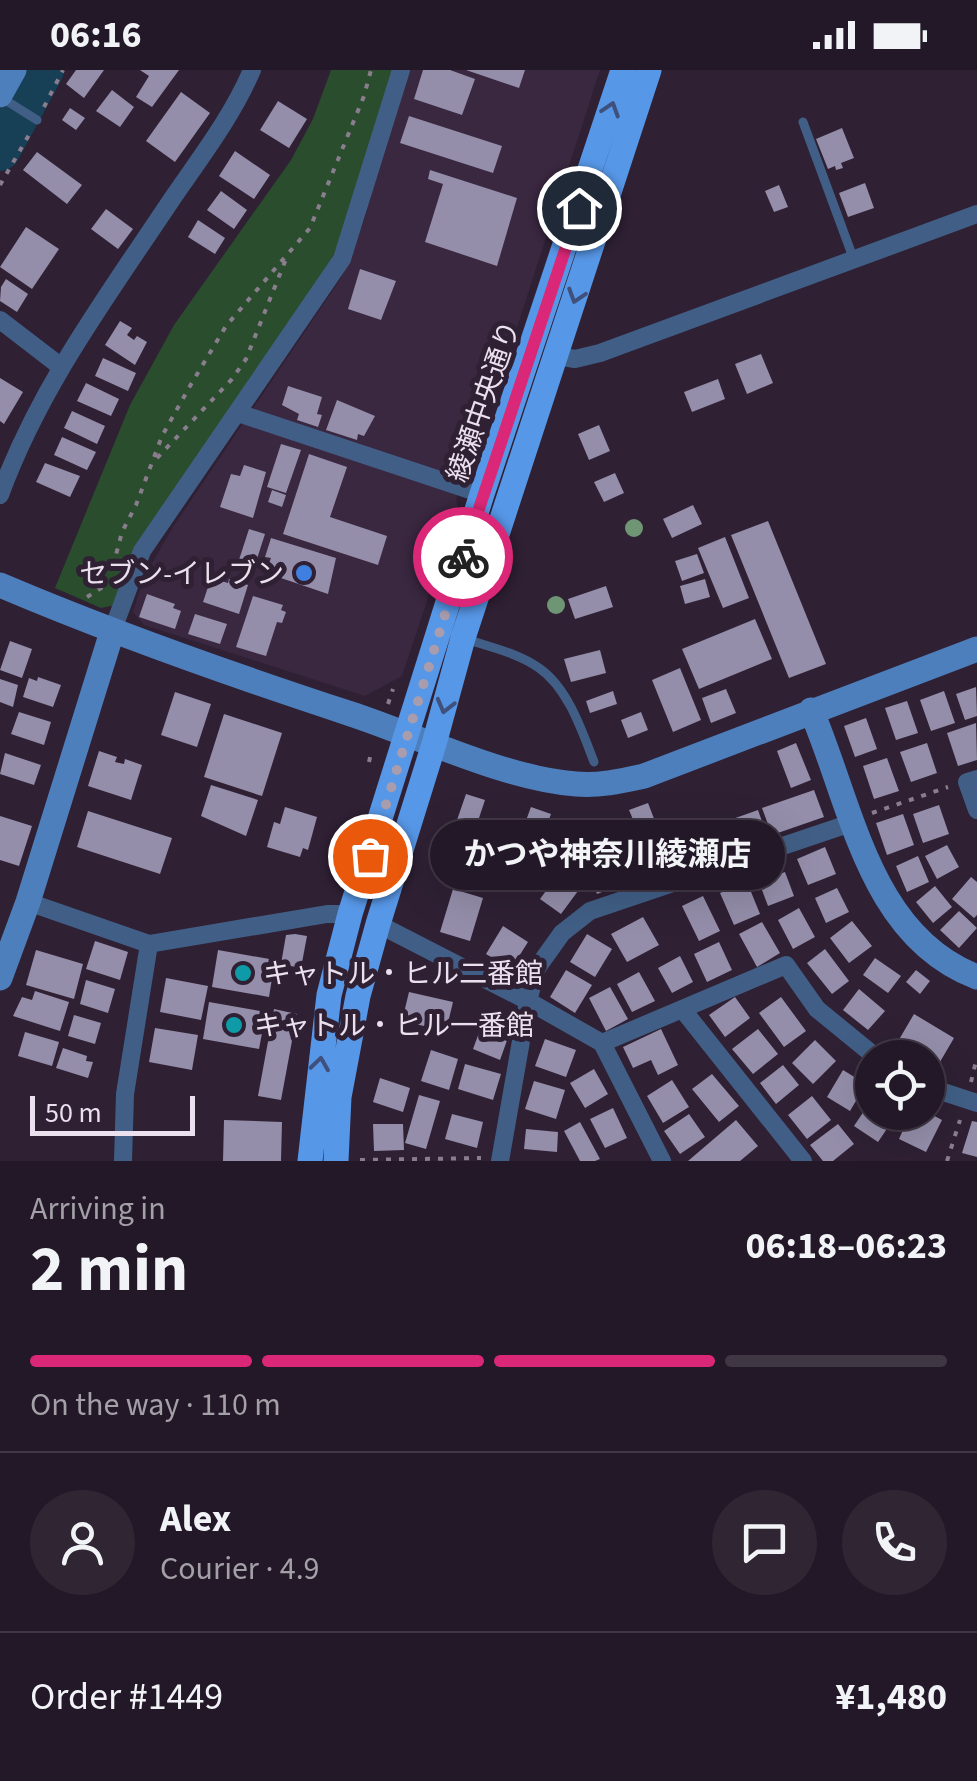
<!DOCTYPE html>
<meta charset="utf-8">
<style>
body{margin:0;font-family:"Source Sans 3","Noto Sans JP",sans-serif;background:#2f2533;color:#f1f3f6;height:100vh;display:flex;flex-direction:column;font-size:38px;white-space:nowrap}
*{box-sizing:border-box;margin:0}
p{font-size:32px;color:#a3a0a7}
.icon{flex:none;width:55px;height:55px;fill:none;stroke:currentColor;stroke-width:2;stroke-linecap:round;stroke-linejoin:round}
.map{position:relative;height:1091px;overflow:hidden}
.details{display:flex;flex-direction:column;background:#231827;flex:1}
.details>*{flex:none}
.controls{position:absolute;left:855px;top:970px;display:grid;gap:20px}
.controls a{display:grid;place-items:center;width:90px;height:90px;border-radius:50%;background:#231827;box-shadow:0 10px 40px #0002,0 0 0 2px #403744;font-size:50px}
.scale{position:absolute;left:30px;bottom:25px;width:165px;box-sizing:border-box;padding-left:10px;border:5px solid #ebe1ee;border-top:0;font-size:28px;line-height:35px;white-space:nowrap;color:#ebe1ee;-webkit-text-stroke:8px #2f2034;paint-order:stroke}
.pin{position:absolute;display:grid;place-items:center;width:85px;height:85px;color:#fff;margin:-42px;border:5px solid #fff;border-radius:50%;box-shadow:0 2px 10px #0007}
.courier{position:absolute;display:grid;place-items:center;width:100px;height:100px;margin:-50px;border:8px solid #db2777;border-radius:50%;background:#fff;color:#222;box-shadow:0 2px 12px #0007}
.bubble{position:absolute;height:70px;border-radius:35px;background:#231827;box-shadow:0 10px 40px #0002,0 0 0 2px #403744;font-size:32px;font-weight:700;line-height:70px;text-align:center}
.headline em{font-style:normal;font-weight:700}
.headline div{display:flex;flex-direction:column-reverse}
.headline{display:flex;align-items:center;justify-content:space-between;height:170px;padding:0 30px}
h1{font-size:65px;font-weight:700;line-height:75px}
.bar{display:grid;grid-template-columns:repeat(4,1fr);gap:15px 10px;align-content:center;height:120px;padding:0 30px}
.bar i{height:12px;border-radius:8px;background:#403744}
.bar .current{background:#db2777}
.bar p{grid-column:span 4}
.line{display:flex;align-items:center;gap:25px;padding:0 30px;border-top:2px solid #403744}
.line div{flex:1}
.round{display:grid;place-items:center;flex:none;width:105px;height:105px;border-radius:52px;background:#2f2533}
.status{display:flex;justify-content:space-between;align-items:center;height:70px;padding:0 50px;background:#231827;direction:ltr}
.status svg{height:28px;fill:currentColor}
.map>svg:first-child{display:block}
.built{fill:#3a2740}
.green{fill:#2a4d2d}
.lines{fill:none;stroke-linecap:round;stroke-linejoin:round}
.river{stroke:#173f56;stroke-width:40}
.building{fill:#948eaa}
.path{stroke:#8a7e8e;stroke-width:4;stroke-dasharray:5 8;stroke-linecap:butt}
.lane{stroke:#415f86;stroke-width:9}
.street{stroke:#415f86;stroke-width:18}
.secondary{stroke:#4e7fbd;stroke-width:25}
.primary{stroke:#5797e7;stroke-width:25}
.tree{fill:#6f9674}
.oneway{stroke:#3f507c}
.done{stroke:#a99dad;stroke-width:10;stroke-dasharray:0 18}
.route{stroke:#db2777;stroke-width:12}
.shop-dot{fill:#3f7fe0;stroke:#2f2034;stroke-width:4}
.culture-dot{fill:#0f9aa8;stroke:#2f2034;stroke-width:4}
.labels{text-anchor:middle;stroke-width:10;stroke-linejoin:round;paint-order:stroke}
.street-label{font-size:28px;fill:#ebe1ee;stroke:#2f2034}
.poi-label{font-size:28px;fill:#ebe1ee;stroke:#2f2034;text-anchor:start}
</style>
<div class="status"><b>06:16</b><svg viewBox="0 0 49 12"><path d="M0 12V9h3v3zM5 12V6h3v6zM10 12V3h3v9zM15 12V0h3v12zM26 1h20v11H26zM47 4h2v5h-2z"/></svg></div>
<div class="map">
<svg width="977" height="1091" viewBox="0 0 977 1091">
<rect width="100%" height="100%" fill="#2f2034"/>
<path class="built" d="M404 0H600L503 301 456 429 458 438 402 606 365 626 144 555 133 542 144 507 173 457 341 208 364 151Z"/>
<path class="green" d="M331 0H396L336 181 327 197 116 535 101 538 55 518 130 335 174 255 291 90 313 49Z"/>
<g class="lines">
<path class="river" d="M0 81 44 0"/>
</g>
<path class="building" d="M76 0H104L84 28 66 14Z
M140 0H179L152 37 136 27 149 6Z
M423 0H450L475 9 462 45 414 29Z
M466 0H525L519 18Z
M112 20 134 37 120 57 96 41Z
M181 22 210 43 175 92 146 71Z
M278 31 307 49 289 78 260 60Z
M70 38 85 48 76 60 62 50Z
M409 46 502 76 493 103 400 73Z
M842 58 854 88 841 93 843 98 836 100 835 96 828 99 816 69Z
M235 81 270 105 254 129 219 106Z
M37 82 82 115 67 134 23 100Z
M430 100 517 128 497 196 425 172 443 114 428 109Z
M865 113 874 138 848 147 839 123Z
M779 115 788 137 774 142 765 121Z
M221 121 247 140 234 159 207 140Z
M106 139 133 159 118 179 91 159Z
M198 150 225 168 215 184 188 167Z
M26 157 59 179 32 219 0 197Z
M360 199 396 211 381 250 348 239Z
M6 209 28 224 17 242 0 231 1 217Z
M120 251 132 258 127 265 134 270 137 266 147 272 135 295 105 275Z
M761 284 773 313 747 324 735 294Z
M103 288 136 303 128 321 95 306Z
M0 308 23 322 4 354 0 351Z
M718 309 725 329 692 342 684 322Z
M86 313 119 329 111 346 77 331Z
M288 316 322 327 317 344 322 345 318 357 297 350 299 344 282 335Z
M337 330 375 346 364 366 358 364 357 370 326 360Z
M72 341 105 356 97 374 64 358Z
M599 355 610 381 589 390 578 364Z
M62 367 96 382 87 400 54 385Z
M281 374 301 380 286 423 267 417Z
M309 384 347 397 330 447 387 466 378 495 283 464Z
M45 393 80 406 70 427 36 412Z
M244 395 266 402 253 448 220 437 231 404 240 406Z
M615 403 624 423 604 432 594 412Z
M272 420 286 425 282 437 268 432Z
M693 435 702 454 672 468 663 449Z
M768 451 826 594 789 608 731 465Z
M249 459 265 464 253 501 237 496Z
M725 467 749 528 723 538 698 478Z
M271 468 336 488 328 524 278 507 279 504 267 499 271 488 265 487Z
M697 484 704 503 682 511 675 491Z
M211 508 228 513 229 509 248 515 239 544 203 532Z
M705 509 710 527 685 534 680 516Z
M606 516 613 537 575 549 568 529Z
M147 524 175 534 173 538 181 541 175 559 139 547Z
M253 526 283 535 281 540 286 542 282 553 277 552 266 586 236 577Z
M195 544 227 554 220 574 188 564Z
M755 549 772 589 699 619 682 579Z
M10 571 32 579 22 608 0 600Z
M600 580 606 603 571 612 564 589Z
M680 598 701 650 673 662 652 610Z
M38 607 61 615 53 637 23 627 29 608 37 611Z
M0 609 18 615 13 637 0 632Z
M976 617 977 646 965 650 956 624Z
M726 619 736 643 711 653 702 628Z
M613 621 617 634 590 643 586 631Z
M944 621 955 653 931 661 920 630Z
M175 622 211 634 197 677 161 665Z
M907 631 918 663 896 670 885 638Z
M19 642 51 652 44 675 11 664Z
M641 642 648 660 628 668 621 650Z
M224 644 282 663 262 726 204 707Z
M866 648 877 679 855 687 844 656Z
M976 653 977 690 958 696 947 663Z
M796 673 811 710 791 718 777 681Z
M927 673 937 703 911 712 900 682Z
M99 681 117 687 115 692 124 694 125 689 142 695 131 730 88 716Z
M5 683 41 695 34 715 0 704Z
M887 688 899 721 874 729 863 696Z
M211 715 258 730 246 766 201 746Z
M814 720 824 747 772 765 762 738Z
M466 724 485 730 476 757 457 750Z
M648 733 658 759 640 766 629 740Z
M939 735 949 764 923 773 913 744Z
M285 737 317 747 308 780 303 778 300 787 267 777 274 752 280 754Z
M531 737 551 744 524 817 469 797 485 751 521 764Z
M758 740 767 766 719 783 710 757Z
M88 741 172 768 160 804 77 777Z
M903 744 914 775 887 785 876 753Z
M0 746 32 756 19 796 0 790Z
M556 752 580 762 565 796 542 786Z
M607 753 616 776 596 784 587 761Z
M451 754 475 763 461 802 437 794Z
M691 759 701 784 679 793 669 768Z
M650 772 660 798 639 806 629 781Z
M947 775 959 797 937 809 925 786Z
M825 777 836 804 808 815 797 789Z
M918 786 929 812 907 822 896 796Z
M606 787 617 816 597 824 586 795Z
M785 802 794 826 768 836 759 812Z
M557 806 578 821 561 844 540 829Z
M971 807 977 812V845L974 848 952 829Z
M747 812 760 844 734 855 720 823Z
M935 816 952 837 933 853 916 832Z
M837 818 849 842 826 853 815 828Z
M453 819 483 828 470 871 440 862Z
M703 826 720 861 699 871 682 836Z
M799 838 815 867 793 879 778 850Z
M959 841 977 858 959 878 940 860Z
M643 847 659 875 627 892 611 864Z
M852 851 872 876 849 893 830 868Z
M762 852 780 883 757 897 739 864Z
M503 856 528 872 511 899 486 884Z
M295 864 307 866 301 898 281 894 286 865Z
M587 864 612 879 595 907 570 892Z
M95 871 128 882 120 910 86 899Z
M719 872 732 900 707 912 694 884Z
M825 879 849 911 832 924 807 893Z
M36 880 83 894 74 929 26 915Z
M218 880 275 890 269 927 212 917Z
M680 886 693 912 672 923 658 898Z
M875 888 901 906 888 923 863 905Z
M566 900 592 915 575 943 550 927Z
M916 900 930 911 920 924 906 912Z
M639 902 655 931 632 942 617 914Z
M166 908 208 916 201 950 160 942Z
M86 910 115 919 108 943 80 934Z
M610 917 628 949 606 961 589 928Z
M859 919 885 941 868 960 843 940Z
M35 921 69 932 60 961 13 946 22 927 32 930Z
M409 922 453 932 446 961 402 951Z
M735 927 750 948 725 967 709 945Z
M781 927 806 961 784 977 759 943Z
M209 932 266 942 259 979 203 969Z
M274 939 297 944 281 1030 258 1026Z
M914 944 954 968 937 997 928 991V988H922L897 973Z
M74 945 101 953 95 974 68 966Z
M483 952 510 962 500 990 473 979Z
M155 958 198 965 192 1000 149 992Z
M661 959 678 995 658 1005 651 990 633 998 623 977Z
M758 959 778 984 753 1004 732 979Z
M25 962 59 972 52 996 18 986Z
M545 969 576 980 566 1007 535 996Z
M815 970 836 991 813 1014 792 993Z
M63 978 87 986 86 991 93 992 88 1008 56 998Z
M431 980 458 989 449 1020 421 1011Z
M465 994 501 1004 493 1030 458 1019Z
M783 995 799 1015 776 1034 760 1013Z
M594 999 608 1024 585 1038 570 1013Z
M843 1000 866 1014 850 1041 827 1027Z
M712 1004 739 1036 719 1052 692 1019Z
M380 1008 410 1018 403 1042 373 1032Z
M672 1010 689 1037 663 1053 647 1026Z
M534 1011 565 1020 556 1049 525 1039Z
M419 1025 440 1031 426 1079 405 1073Z
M812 1026 831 1050 807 1069 788 1045Z
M872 1029V1042L897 1044 878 1072 854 1056Z
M613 1038 627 1068 605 1078 590 1049Z
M911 1042H927L942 1050 926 1082 899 1069Z
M452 1044 483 1052 477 1078 445 1069Z
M689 1044 705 1067 680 1084 664 1061Z
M224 1050 282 1052 281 1091H223Z
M736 1050 758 1076 740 1091H688Z
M972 1051 977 1052V1087L962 1083Z
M580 1052 600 1089 595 1091H580L564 1061Z
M373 1054H403L404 1080 374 1081Z
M838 1054 854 1074 833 1091H823L810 1075Z
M526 1059 558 1062 557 1082 524 1079Z"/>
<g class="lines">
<path class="path" d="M44 37 63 0
M0 115 30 63
M157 388 232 309 246 289 286 189
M113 496 122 462 136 435 162 366 190 316 226 256 310 158 364 26 371 0
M87 527 109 513
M388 634 393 619
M369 692 371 683
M872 743 948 717
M971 1012 977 987
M360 1090 481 1088
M947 1091 960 1050"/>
<path class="lane" d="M2 28 37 50
M803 52 854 190
M466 569C490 577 518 583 539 598 568 618 582 661 594 692"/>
<path class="street" d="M0 250 60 296
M557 286 575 289 600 283 977 144
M238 343 482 424
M0 425C40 316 108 225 172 129 200 88 232 47 252 0
M112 562 142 481 342 189 401 0
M977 709 967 712 977 740
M28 832 149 874 327 844H350
M378 854 528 931 602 973 662 1091
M683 940 803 1091
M602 973 786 895 817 939 877 988
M928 1017 977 1033
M123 1091 125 1024 149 874
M500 1091 528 931 537 898 562 863 590 841 854 752"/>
<path class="secondary" d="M0 25 14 0
M0 515C115 564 232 605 351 644 418 666 506 709 576 714 599 716 621 711 644 706L977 579
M811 640C852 735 869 866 977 907
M0 908 28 832 112 562"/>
<path class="primary" d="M310 1091 329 925 350 844 482 424 623 0
M336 1091 339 1027 358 926 378 854 434 674 463 568 649 0"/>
</g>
<g class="tree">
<circle cx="634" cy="458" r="9"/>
<circle cx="556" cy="535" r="9"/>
</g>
<defs><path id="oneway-chevron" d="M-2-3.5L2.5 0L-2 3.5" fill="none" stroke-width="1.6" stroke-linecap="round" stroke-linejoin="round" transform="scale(2.5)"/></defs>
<g class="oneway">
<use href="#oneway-chevron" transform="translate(611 39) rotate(-72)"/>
<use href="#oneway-chevron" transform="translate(576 226) rotate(108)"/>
<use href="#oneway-chevron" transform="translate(445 636) rotate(105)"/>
<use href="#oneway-chevron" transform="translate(320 994) rotate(-82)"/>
</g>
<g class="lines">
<path class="done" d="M370 786 463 487"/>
<path class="route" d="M463 487 579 138"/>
</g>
<circle class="shop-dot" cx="304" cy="503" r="10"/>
<g class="culture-dot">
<circle cx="243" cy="903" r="10"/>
<circle cx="234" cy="955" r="10"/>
</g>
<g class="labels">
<g class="street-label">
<text transform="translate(483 331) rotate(-71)" y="10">綾瀬中央通り</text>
</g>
<g class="poi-label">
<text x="284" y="513" text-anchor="end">セブン-イレブン</text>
<text x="263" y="913">キャトル・ヒル二番館</text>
<text x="254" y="965">キャトル・ヒル一番館</text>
</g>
</g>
</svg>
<div class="controls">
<a><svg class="icon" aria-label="locate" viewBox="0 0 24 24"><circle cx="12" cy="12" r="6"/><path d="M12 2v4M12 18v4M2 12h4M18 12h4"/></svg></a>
</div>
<div class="scale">50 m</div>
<div class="pin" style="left:370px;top:786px;background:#ea580c"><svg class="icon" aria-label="bag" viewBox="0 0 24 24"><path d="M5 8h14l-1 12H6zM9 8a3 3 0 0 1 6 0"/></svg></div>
<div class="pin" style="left:579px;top:138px;background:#1f2937"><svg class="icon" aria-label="home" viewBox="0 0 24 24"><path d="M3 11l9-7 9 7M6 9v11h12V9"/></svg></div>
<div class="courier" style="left:463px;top:487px"><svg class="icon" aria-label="bike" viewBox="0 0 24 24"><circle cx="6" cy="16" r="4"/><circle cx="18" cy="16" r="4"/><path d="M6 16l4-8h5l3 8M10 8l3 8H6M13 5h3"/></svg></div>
<div class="bubble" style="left:430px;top:750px;width:355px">かつや神奈川綾瀬店</div>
</div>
<section class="details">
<div class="headline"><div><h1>2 min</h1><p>Arriving in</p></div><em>06:18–06:23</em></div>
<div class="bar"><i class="current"></i><i class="current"></i><i class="current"></i><i></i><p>On the way · 110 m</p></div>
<div class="line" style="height:180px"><a class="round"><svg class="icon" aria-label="person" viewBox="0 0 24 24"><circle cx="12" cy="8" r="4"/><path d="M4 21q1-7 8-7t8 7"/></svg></a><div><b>Alex</b><p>Courier · 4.9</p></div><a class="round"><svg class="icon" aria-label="chat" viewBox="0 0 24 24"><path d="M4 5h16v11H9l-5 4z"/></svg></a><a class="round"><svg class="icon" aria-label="phone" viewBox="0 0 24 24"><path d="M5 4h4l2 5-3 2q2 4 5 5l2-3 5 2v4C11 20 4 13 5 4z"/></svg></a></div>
<div class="line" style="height:130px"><div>Order #1449</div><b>¥1,480</b></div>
</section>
